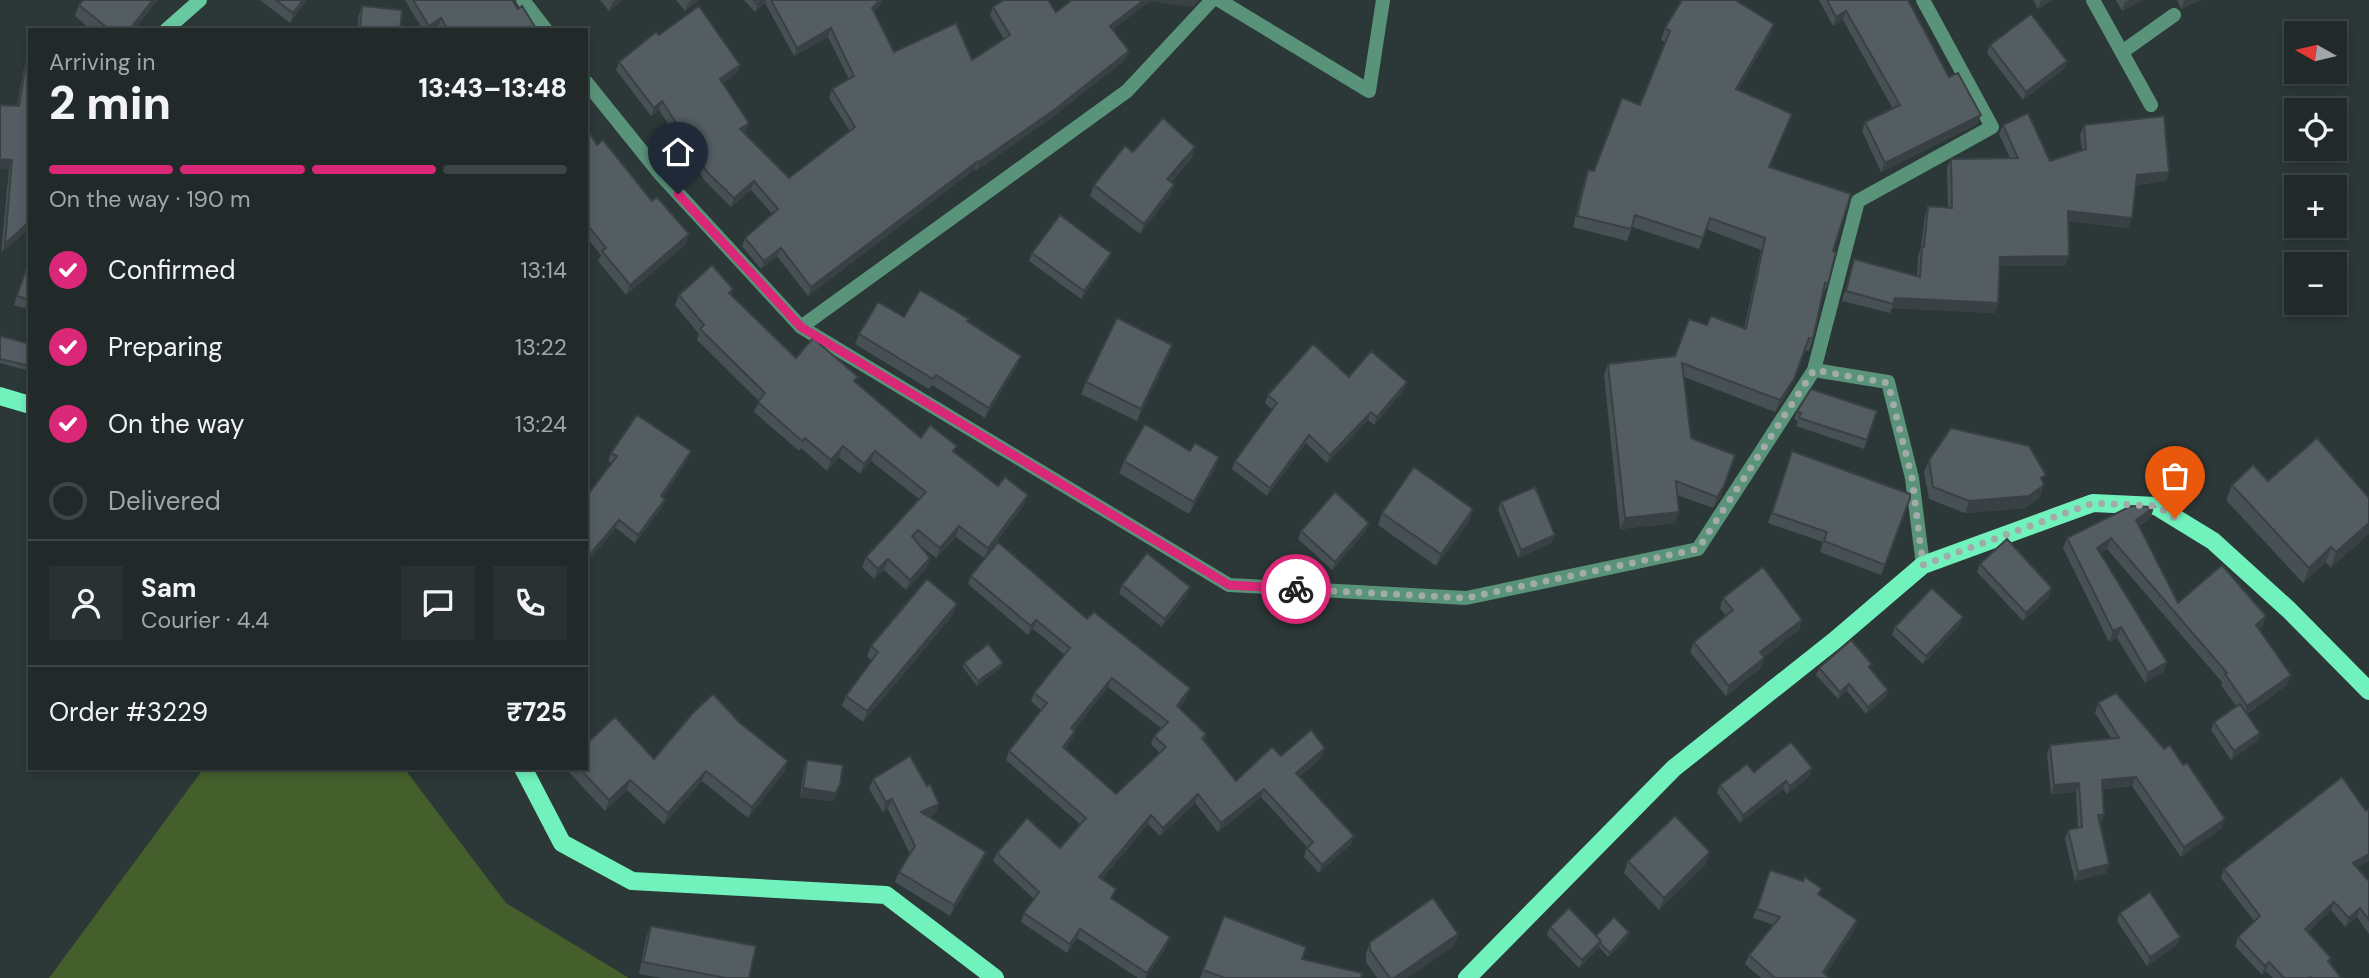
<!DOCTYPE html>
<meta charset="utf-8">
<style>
body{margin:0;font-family:"DM Sans",sans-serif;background:#293131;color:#f1f3f6;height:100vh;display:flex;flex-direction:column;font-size:26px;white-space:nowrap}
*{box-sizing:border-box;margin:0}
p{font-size:23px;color:#a2a6a8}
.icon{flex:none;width:38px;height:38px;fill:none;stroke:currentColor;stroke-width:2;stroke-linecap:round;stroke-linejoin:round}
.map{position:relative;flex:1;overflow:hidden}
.side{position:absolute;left:28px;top:28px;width:560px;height:742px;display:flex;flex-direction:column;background:#212929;border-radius:0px;box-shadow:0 4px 10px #0003,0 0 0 2px #3e4546}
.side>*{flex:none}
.needle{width:46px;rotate:278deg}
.fabs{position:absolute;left:2284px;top:21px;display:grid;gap:14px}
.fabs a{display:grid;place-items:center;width:63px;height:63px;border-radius:0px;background:#212929;box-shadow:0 4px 10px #0003,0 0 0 2px #3e4546;font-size:35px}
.pin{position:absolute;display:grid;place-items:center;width:60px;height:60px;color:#fff;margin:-72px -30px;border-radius:50% 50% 50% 0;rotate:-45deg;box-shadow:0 0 7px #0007}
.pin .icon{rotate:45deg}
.courier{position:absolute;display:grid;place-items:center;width:70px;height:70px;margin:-35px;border:5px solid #db2777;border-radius:50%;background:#fff;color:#222;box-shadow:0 2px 9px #0007}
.overview em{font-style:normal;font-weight:800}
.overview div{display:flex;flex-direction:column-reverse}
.overview{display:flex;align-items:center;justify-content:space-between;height:119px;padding:0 21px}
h1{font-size:46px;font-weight:800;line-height:52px}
.bar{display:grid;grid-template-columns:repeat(4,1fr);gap:10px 7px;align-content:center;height:84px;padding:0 21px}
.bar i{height:9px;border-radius:5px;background:#3e4546}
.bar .active{background:#db2777}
.bar p{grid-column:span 4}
.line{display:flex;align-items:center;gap:18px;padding:0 21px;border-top:2px solid #3e4546}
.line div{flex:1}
.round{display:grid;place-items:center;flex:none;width:74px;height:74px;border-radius:0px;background:#293131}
ol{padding:0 21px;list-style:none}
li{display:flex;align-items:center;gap:21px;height:77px}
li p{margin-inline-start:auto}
li .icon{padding:7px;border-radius:50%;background:#db2777;color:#fff;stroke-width:4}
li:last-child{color:#a2a6a8}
li i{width:38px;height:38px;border:4px solid #3e4546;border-radius:50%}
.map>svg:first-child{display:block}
.green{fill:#445f2b}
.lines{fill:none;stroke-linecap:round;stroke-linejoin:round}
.street{stroke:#599379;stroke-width:14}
.secondary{stroke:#68c89f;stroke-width:14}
.primary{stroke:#71f2bd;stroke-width:18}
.wall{fill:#475054;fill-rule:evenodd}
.shaded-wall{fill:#3a4145}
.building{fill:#535d62;stroke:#3a4145;stroke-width:2;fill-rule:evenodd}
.done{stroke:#a2aaaa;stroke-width:7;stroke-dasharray:0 12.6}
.route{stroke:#db2777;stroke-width:9}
</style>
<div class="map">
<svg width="2369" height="978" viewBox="0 0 2369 978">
<rect width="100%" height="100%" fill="#2c3737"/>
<path class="green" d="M204 768H404L506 903 629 978H49Z"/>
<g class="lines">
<path class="street" d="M523 0 546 30
M1219 0 1369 91 1383 0
M2093 0 2151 105
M2122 52 2174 15
M586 82 661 175 801 327 1229 585 1466 598 1698 549 1814 370 1858 201 1992 127 1923 0
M801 327 1127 91 1212 0
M1814 370 1888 382 1912 478 1923 565"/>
<path class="secondary" d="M166 30 200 0"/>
<path class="primary" d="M0 396 30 405
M523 768 562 843 632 881 886 895 995 978
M1467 978 1674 768 1834 641 1923 565 2093 503 2156 506 2213 541 2289 610 2369 691"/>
</g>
<path class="wall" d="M260 0H307L290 23Z
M405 0H512L518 9 537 30H439L438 27 434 30H423Z
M600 0H623L609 11Z
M676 0H699L685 11Z
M744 0H882L881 4 874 11 894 52 972 60 1004 39 990 15 993 7 1056 12 1072 0H1199L1192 7 1150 1 1113 29 1126 59 1051 118 976 171 975 169 808 296 777 256 761 269 742 246 745 238 772 214 751 190 731 207 705 181 659 110 651 116 616 70 619 62 659 35 740 65 737 73 723 83 746 131 744 132 789 178 850 131 829 98 832 89 849 79 828 37 794 56 765 3 755 12Z
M1819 0H1908L1949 77 1981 115 1977 124 1881 172 1862 131 1865 122 1893 109 1843 20 1833 26Z
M2033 0H2052L2038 9Z
M2116 0H2143L2122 11Z
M2177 0H2201L2181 9Z
M79 5 134 30H91L75 16Z
M362 6 400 30H357L359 15Z
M1665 28 1770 35 1738 90 1792 114 1770 167 1833 251 1828 284 1823 295 1813 339 1809 351 1805 350 1789 390 1775 412 1684 377 1691 438 1735 455 1720 498 1713 508 1677 495 1675 523 1620 529 1604 375 1608 364 1675 356 1707 325 1744 329 1761 250 1706 229 1699 249 1632 227 1627 241 1573 227 1584 181 1588 170 1594 171 1640 105 1665 42 1661 40Z
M1990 45 2067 61 2064 69 2023 100 1987 53Z
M26 63 30 228 1 253 9 169 0 168V105L17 106 23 72Z
M2003 125 2050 161 2082 150 2080 135 2084 125 2169 172 2166 181 2135 185 2128 228 2068 221 2065 266H2000L1998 303 1995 313 1892 308 1890 313 1842 301 1854 259 1917 276 1918 257 1921 247 1925 215 1928 206 1948 207 1947 168 1951 159 2010 158 1999 134Z
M586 127 597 145 652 201 689 234 686 244 626 295 598 261 601 255 586 237Z
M1133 152 1192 158 1171 182 1174 184 1170 195 1140 234 1090 196 1094 185Z
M1032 253 1108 261 1081 299 1029 261Z
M30 257V310L14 305Z
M733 289 731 295 796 358 855 383 921 438 955 452 1024 505 984 558 956 537 936 558 917 543 930 558 926 569 906 590 884 570 874 579 862 567 866 557 919 499 871 461 860 474 839 457 827 471 801 448 799 451 754 412 759 401 697 340 699 334 675 305 679 295Z
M904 317 968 322 1021 356 1017 366 985 418 932 385 929 389 855 344 859 334Z
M0 336 30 344V371L0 363Z
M1172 345 1168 357 1137 421 1081 394 1086 382Z
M1349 377 1404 390 1374 425 1368 420 1327 463 1306 443 1267 496 1232 469 1235 461 1272 409 1265 403 1268 395Z
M1797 411H1877L1864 449 1796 426 1798 421 1794 419Z
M691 451 688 459 663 497 665 499 662 507 635 543 616 528 612 463 608 461 611 453Z
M1190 451 1219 457 1215 469 1189 514 1119 473 1124 461Z
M1792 451 1910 498 1881 575 1820 552 1823 542 1768 523Z
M1929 460 2043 482 2040 497 2025 508 1965 513 1929 499 1924 472Z
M2268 481 2369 498 2331 568 2326 562 2303 583 2226 500 2232 485Z
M1501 502 1552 543 1518 558 1498 510Z
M1473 509 1469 521 1436 566 1378 525 1382 513Z
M2151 517 2139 526 2178 603 2262 627 2259 629 2287 685 2247 714 2260 733 2257 741 2231 760 2211 730 2214 722 2236 706 2221 685 2222 682 2107 549 2101 553 2167 662 2163 672 2145 683 2117 638 2109 642 2063 548 2067 538Z
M1301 531H1366L1332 570 1298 539Z
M1980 564 2049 597 2023 621 1977 572Z
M971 576 1087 619 1187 697 1179 708 1206 734 1204 740 1236 781 1281 756 1322 757 1299 777 1351 844 1319 873 1304 857 1307 847 1261 797 1218 832 1195 803 1160 836 1148 824 1102 879 1113 899 1167 946 1146 978H1138L1077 938 1067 953 1021 922 1024 913 1034 899 993 861 997 853 1060 848 1080 824 1006 760 1009 751 1041 710 1031 701 1034 693 1065 655 1033 629 1028 635 968 584ZM1108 687 1161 728 1154 736 1151 744 1160 753 1116 794 1065 749 1072 740 1075 731 1074 730Z
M1122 585 1187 595 1162 627 1119 593Z
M1723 598 1802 620 1799 630 1764 657 1761 668 1726 696 1690 652 1694 642 1726 616 1720 608Z
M953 615 863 722 842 706 846 696 872 661 867 656 871 646Z
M1963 617 1960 625 1923 664 1892 635 1895 627Z
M964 663H1003L1001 667 977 686 963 667Z
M1819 668 1870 669 1888 690 1886 697 1866 714 1847 691 1838 699 1816 675Z
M2098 703 2222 828 2181 857 2132 786 2103 789 2104 815 2101 824H2100L2109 864 2106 873 2075 881 2065 839 2068 830 2078 828 2076 792 2051 794 2047 754 2050 745 2111 738 2095 713Z
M740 723 788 761 784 772 748 818 702 781 664 824 627 790 605 811 567 770V768H586L654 759Z
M807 760 837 794 832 801 800 797 804 768Z
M1812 768 1809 777 1787 794 1783 789 1740 823 1717 793 1720 785 1754 772Z
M873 779 927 786 939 804 935 814 930 817 986 852 982 862 950 916 895 882 899 872 910 854 888 809 883 812 869 789Z
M1628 861 1706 864 1659 910 1624 873Z
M2357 868 2369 881V934L2357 917 2345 927 2331 910 2308 932 2341 978H2273L2266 971 2262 975 2235 946 2238 937 2255 922 2221 878 2224 869Z
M1770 870 1820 895 1857 920 1854 930 1825 974 1829 978H1761L1745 964 1749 955 1774 925 1753 918Z
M2120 913 2177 945 2147 966 2117 921Z
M1224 916 1302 959 1361 978H1200Z
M651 926 749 978H662L639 974 646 938Z
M1550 927 1596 936 1629 932 1628 937 1608 957 1599 947 1579 968 1547 935Z
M1458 934 1454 946 1407 978H1377L1366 962V954L1370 942Z"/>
<path class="shaded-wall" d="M153 0H158L134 30H129Z
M303 0H307L290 23 293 13Z
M615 0H623L609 11 612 3Z
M692 0H699L685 11 688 3Z
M762 0H766L765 3 755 12 758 4Z
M880 0H882L881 4 869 16 872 8Z
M1144 0H1199L1192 7 1150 1 1107 34 1110 26Z
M2041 0H2052L2038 9Z
M2129 0H2143L2122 11 2125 2Z
M2185 0H2201L2181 9Z
M1846 11 1843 20 1833 26 1836 17Z
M441 18 438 27 434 30H427L429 26Z
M1774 24 1770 35 1732 101 1736 89Z
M831 28 828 37 794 56 797 48Z
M1129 51 1126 59 1051 118 976 171 979 162Z
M2067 61 2064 69 2023 100 2026 92Z
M740 65 737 73 717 87 720 79Z
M662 101 659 110 651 116 654 108Z
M1981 115 1977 124 1881 172 1885 163Z
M749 123 746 131 737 137 740 129Z
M1195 147 1192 158 1163 190 1167 179Z
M0 159 12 160 9 169 0 168Z
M978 161 975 169 808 296 811 287Z
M2169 172 2166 181 2133 185 2137 175Z
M754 181 751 190 731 207 734 198Z
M1174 184 1170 195 1140 234 1144 224Z
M2068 211 2132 218 2128 228 2065 221Z
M30 221V228L1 253 5 244Z
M689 234 686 244 626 295 630 285Z
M781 248 777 256 761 269 764 261Z
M1111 253 1108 261 1081 299 1084 291Z
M2069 256 2065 266H1997L2000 257Z
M1895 298 1998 303 1995 313 1892 308Z
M1809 338 1789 390 1775 412 1780 400Z
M1172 345 1168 357 1137 421 1141 409Z
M1021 356 1017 366 985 418 989 408Z
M1407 382 1404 390 1374 425 1377 417Z
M1371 412 1368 420 1327 463 1330 455Z
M1309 435 1306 443 1267 496 1270 488Z
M843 446 839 457 827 471 831 460Z
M691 451 688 459 658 504 661 496Z
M875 451 871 461 860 474 864 464Z
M1219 457 1215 469 1189 514 1194 502Z
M2044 485 2040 497 2025 508 1965 513 1969 501Z
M1724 486 1720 498 1713 508 1717 497Z
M1028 495 1024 505 984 558 988 548Z
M665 499 662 507 635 543 638 535Z
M2154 507 2151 517 2132 530 2136 520Z
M1473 509 1469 521 1436 566 1441 554Z
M1679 512 1675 523 1620 529 1625 518Z
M619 520 616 528 586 564V559Z
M1369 523 1366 531 1332 570 1335 562Z
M2369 523V534L2331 568 2336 552Z
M959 526 956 537 936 558 940 548Z
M1555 535 1552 543 1518 558 1521 550Z
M2111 538 2107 549 2094 559 2097 548Z
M2331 547 2326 562 2303 583 2309 568Z
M930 558 926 569 906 590 910 580Z
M888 559 884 570 874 579 878 569Z
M1190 587 1187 595 1162 627 1165 619Z
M2052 588 2049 597 2023 621 2026 613Z
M957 604 953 615 863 722 867 711Z
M2266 616 2262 627 2252 635 2256 625Z
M1963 617 1960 625 1923 664 1926 656Z
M1036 620 1033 629 1028 635 1031 626Z
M1802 620 1799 630 1756 663 1760 652Z
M2121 627 2117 638 2109 642 2113 631Z
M1764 658 1761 668 1726 696 1729 686Z
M2167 662 2163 672 2145 683 2148 673Z
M1003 663 1001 667 977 686 978 681Z
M2291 675 2287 685 2243 716 2247 706Z
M1112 678 1108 687 1068 737 1071 728Z
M1849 684 1847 691 1838 699 1840 692Z
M1190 688 1187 697 1174 714 1177 706Z
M1888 690 1886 697 1866 714 1868 707Z
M1075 731 1072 740 1059 756 1063 747Z
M2260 733 2257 741 2231 760 2234 751Z
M1325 748 1322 757 1293 782 1296 773Z
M788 761 784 772 748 818 752 807Z
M1812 768 1809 777 1787 794 1790 786Z
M706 771 702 781 664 824 668 813Z
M2136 777 2132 786 2099 789 2102 780Z
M630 780 627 790 605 811 609 800Z
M1786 781 1783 789 1740 823 1743 815Z
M2079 783 2076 792 2051 794 2054 785Z
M840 785 837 794 832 801 800 797 803 788Z
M1264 789 1261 797 1218 832 1221 823Z
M1198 794 1195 803 1160 836 1163 828Z
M892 799 888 809 883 812 886 802Z
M939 804 935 814 918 823 921 812Z
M1151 815 1148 824 1096 886 1099 877Z
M2098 815H2104L2101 824H2094Z
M2225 819 2222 828 2181 857 2184 847Z
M1354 836 1351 844 1319 873 1322 865Z
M986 852 982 862 950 916 954 905Z
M1710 852 1706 864 1659 910 1664 898Z
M2369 854V861L2349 872 2353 863Z
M2109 864 2106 873 2075 881 2078 872Z
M2334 902 2331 910 2302 937 2305 929Z
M2360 908 2357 917 2345 927 2349 918Z
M1857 920 1854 930 1822 978 1823 972Z
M1080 929 1077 938 1067 953 1070 944Z
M1629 932 1628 937 1608 957 1610 953Z
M1458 934 1454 946 1407 978H1394Z
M1170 937 1167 946 1146 978H1145L1147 973Z
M2180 937 2177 945 2147 966 2150 957Z
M1601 941 1598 949 1579 968 1582 960Z
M2269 962 2266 971 2262 975 2265 966Z"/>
<path class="building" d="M83 0H153L129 30H110L79 5Z
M276 0H303L293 13Z
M413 0H512L518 9 522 6 537 30H479L478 28 474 30H448L441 18 429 26Z
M754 0H762L758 4Z
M771 0H880L872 8 894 52 956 23 972 60 1010 35 993 7 1004 0H1048L1056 12 1072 0H1144L1110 26 1129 51 1054 110 979 162 978 161 811 287 781 248 764 261 745 238 778 209 754 181 734 198 708 173 662 101 654 108 619 62 656 32 659 35 699 6 740 65 720 79 749 123 740 129 789 178 855 127 832 89 854 76 831 28 797 48Z
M1682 0H1735L1774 24 1736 89 1792 114 1769 167 1851 194 1833 251 1836 252 1828 284 1825 283 1813 339 1809 338 1794 379 1780 400 1682 363 1691 438 1735 455 1724 486 1717 497 1676 481 1679 512 1625 518 1608 364 1675 356 1689 319 1707 325 1711 316 1746 329 1765 238 1710 218 1703 238 1635 215 1631 229 1577 216 1588 170 1594 171 1622 98 1640 105 1670 31 1665 28Z
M1827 0H1908L1949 77 1958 73 1981 115 1885 163 1865 122 1900 105 1846 11 1836 17Z
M362 6 402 10 400 30H360Z
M2031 14 2067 61 2026 92 1990 45Z
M26 63H30V221L5 244 12 160 0 159V105L19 106Z
M2028 113 2050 161 2086 149 2084 125 2164 116 2169 172 2137 175 2132 218 2068 211 2069 256 2000 257 1998 303 1895 298 1893 304 1846 291 1854 259 1920 277 1922 247H1924L1928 206 1952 208 1951 159 2018 158 2003 125Z
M1163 118 1195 147 1167 179 1174 184 1144 224 1094 185 1125 146 1133 152Z
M586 127 597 145 603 140 652 201 657 197 689 234 630 285 602 251 606 248 586 223Z
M1060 215 1111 253 1084 291 1032 253Z
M30 258V300L17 296Z
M712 265 733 289 729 293 796 358 813 338 858 377 854 381 921 438 930 425 957 446 953 451 998 486 1005 477 1028 495 988 548 959 526 940 548 918 530 912 536 930 558 910 580 888 559 878 569 866 557 926 492 875 451 864 464 843 446 831 460 805 438 802 441 758 402 765 393 700 329 704 325 679 295Z
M920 290 969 319 967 321 1021 356 989 408 936 375 933 379 859 334 878 302 904 317Z
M1117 318 1172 345 1141 409 1086 382Z
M0 336 30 344V366L0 359Z
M1313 344 1349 377 1371 351 1407 382 1377 417 1371 412 1330 455 1309 435 1270 488 1235 461 1277 403 1268 395Z
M1811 389 1877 411 1867 440 1799 418 1801 413 1797 411Z
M637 415 691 451 661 496 665 499 638 535 619 520 586 559V497L617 456 611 453Z
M1145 424 1190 451 1195 443 1219 457 1194 502 1124 461Z
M1951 428 2029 446 2046 475 2041 478 2044 485 2029 496 1969 501 1933 487 1929 460Z
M2317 438 2369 498V523L2336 552 2331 547 2309 568 2232 485 2253 465 2268 481Z
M1792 451 1910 494V498L1885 565 1824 541 1827 532 1772 513Z
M1414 467 1473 509 1441 554 1382 513Z
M1535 487 1555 535 1521 550 1501 502Z
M1335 492 1369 523 1335 562 1301 531Z
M2131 506 2154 507 2136 520 2178 603 2222 565 2266 616 2256 625 2291 675 2247 706 2225 674 2227 673 2111 538 2097 548 2167 662 2148 673 2121 627 2113 631 2067 538Z
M2007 539 2052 588 2026 613 1980 564Z
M998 542 1087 619 1094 612 1190 688 1177 706 1206 734 1202 738 1236 781 1272 747 1281 756 1311 730 1325 748 1296 773 1354 836 1322 865 1307 848 1313 842 1264 789 1221 823 1198 794 1163 828 1151 815 1099 877 1116 889 1111 898 1170 937 1147 973 1080 929 1070 944 1024 913 1039 892 997 853 1027 818 1060 848 1086 818 1009 751 1047 703 1034 693 1070 648 1036 620 1031 626 971 576ZM1112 678 1168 722 1154 736 1166 747 1116 794 1063 747 1075 731 1071 728Z
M1147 553 1190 587 1165 619 1122 585Z
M1763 567 1802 620 1760 652 1764 658 1729 686 1694 642 1733 610 1723 598Z
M927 579 957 604 867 711 846 696 878 652 871 646Z
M1932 588 1963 617 1926 656 1895 627Z
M1851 640 1872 664 1869 667 1888 690 1868 707 1849 684 1840 692 1819 668Z
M988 644 1003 663 978 681 964 663Z
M2116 693 2164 749 2170 745 2183 765 2187 763 2225 819 2184 847 2136 777 2102 780 2104 815H2098L2109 864 2078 872 2068 830 2082 827 2079 783 2054 785 2050 745 2119 738 2098 703Z
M713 694 740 723 788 761 752 807 706 771 668 813 630 780 609 800 579 768H586V744L615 717 654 759 692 714Z
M2240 704 2260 733 2234 751 2214 722Z
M1791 742 1812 768 1790 786 1786 781 1743 815 1720 785 1747 764 1754 772Z
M910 756 927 786 930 784 939 804 921 812 986 852 954 905 899 872 915 846 892 799 886 802 873 779Z
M807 760 843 765 840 785 835 793 803 788Z
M2342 777 2366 811 2369 809V854L2353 863 2369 881V920L2360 908 2349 918 2334 902 2305 929 2331 958 2328 961 2341 978H2311L2310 977 2309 978H2284L2269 962 2265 966 2238 937 2260 916 2224 869Z
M1675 816 1710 852 1664 898 1628 861Z
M1770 870 1803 881 1805 877 1822 889 1818 894 1857 920 1823 972 1829 978H1775L1749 955 1780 917 1757 909Z
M2150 892 2180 937 2150 957 2120 913Z
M1433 898 1458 934 1394 978H1390L1370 950V942Z
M1569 908 1601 941 1582 960 1550 927Z
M1224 916 1306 947 1302 959 1362 973 1361 978H1225L1203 970Z
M1614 917 1629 932 1610 953 1600 943 1601 941 1596 936Z
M651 926 756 946 749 978H726L643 962Z"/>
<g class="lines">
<path class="done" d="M1296 589 1466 598 1698 549 1814 370 1888 383 1912 478 1923 565 2093 503 2157 506 2175 518"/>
<path class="route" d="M678 194 801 327 1229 585 1296 589"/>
</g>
</svg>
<div class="fabs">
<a><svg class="needle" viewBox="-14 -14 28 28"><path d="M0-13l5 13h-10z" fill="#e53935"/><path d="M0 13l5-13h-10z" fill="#a2a6a8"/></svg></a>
<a><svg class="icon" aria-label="locate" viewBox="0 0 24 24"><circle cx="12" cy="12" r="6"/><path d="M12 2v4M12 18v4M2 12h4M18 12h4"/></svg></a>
<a>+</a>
<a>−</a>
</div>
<div class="pin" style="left:2175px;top:518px;background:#ea580c"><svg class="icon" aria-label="bag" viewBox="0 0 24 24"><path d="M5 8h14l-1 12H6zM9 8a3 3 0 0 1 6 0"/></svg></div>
<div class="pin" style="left:678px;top:194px;background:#1f2937"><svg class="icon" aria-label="home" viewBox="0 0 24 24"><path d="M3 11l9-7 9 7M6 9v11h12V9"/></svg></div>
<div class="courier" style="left:1296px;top:589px"><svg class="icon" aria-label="bike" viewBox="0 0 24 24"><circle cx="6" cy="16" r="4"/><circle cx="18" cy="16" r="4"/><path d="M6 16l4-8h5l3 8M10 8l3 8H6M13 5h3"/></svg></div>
<section class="side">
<div class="overview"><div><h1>2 min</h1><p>Arriving in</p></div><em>13:43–13:48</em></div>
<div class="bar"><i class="active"></i><i class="active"></i><i class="active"></i><i></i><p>On the way · 190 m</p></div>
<ol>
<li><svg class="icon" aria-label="check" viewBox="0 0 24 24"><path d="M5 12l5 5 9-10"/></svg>Confirmed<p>13:14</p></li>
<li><svg class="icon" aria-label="check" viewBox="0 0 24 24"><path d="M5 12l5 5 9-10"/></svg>Preparing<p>13:22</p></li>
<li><svg class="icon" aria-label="check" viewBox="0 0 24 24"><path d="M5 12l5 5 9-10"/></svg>On the way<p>13:24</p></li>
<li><i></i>Delivered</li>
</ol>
<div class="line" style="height:126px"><a class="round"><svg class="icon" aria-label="person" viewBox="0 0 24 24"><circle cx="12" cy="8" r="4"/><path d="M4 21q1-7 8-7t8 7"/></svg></a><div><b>Sam</b><p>Courier · 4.4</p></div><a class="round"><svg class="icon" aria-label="chat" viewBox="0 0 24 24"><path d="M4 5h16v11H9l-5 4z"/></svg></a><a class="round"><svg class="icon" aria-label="phone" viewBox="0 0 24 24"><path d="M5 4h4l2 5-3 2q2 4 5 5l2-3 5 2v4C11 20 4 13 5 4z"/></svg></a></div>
<div class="line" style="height:91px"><div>Order #3229</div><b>₹725</b></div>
</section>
</div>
